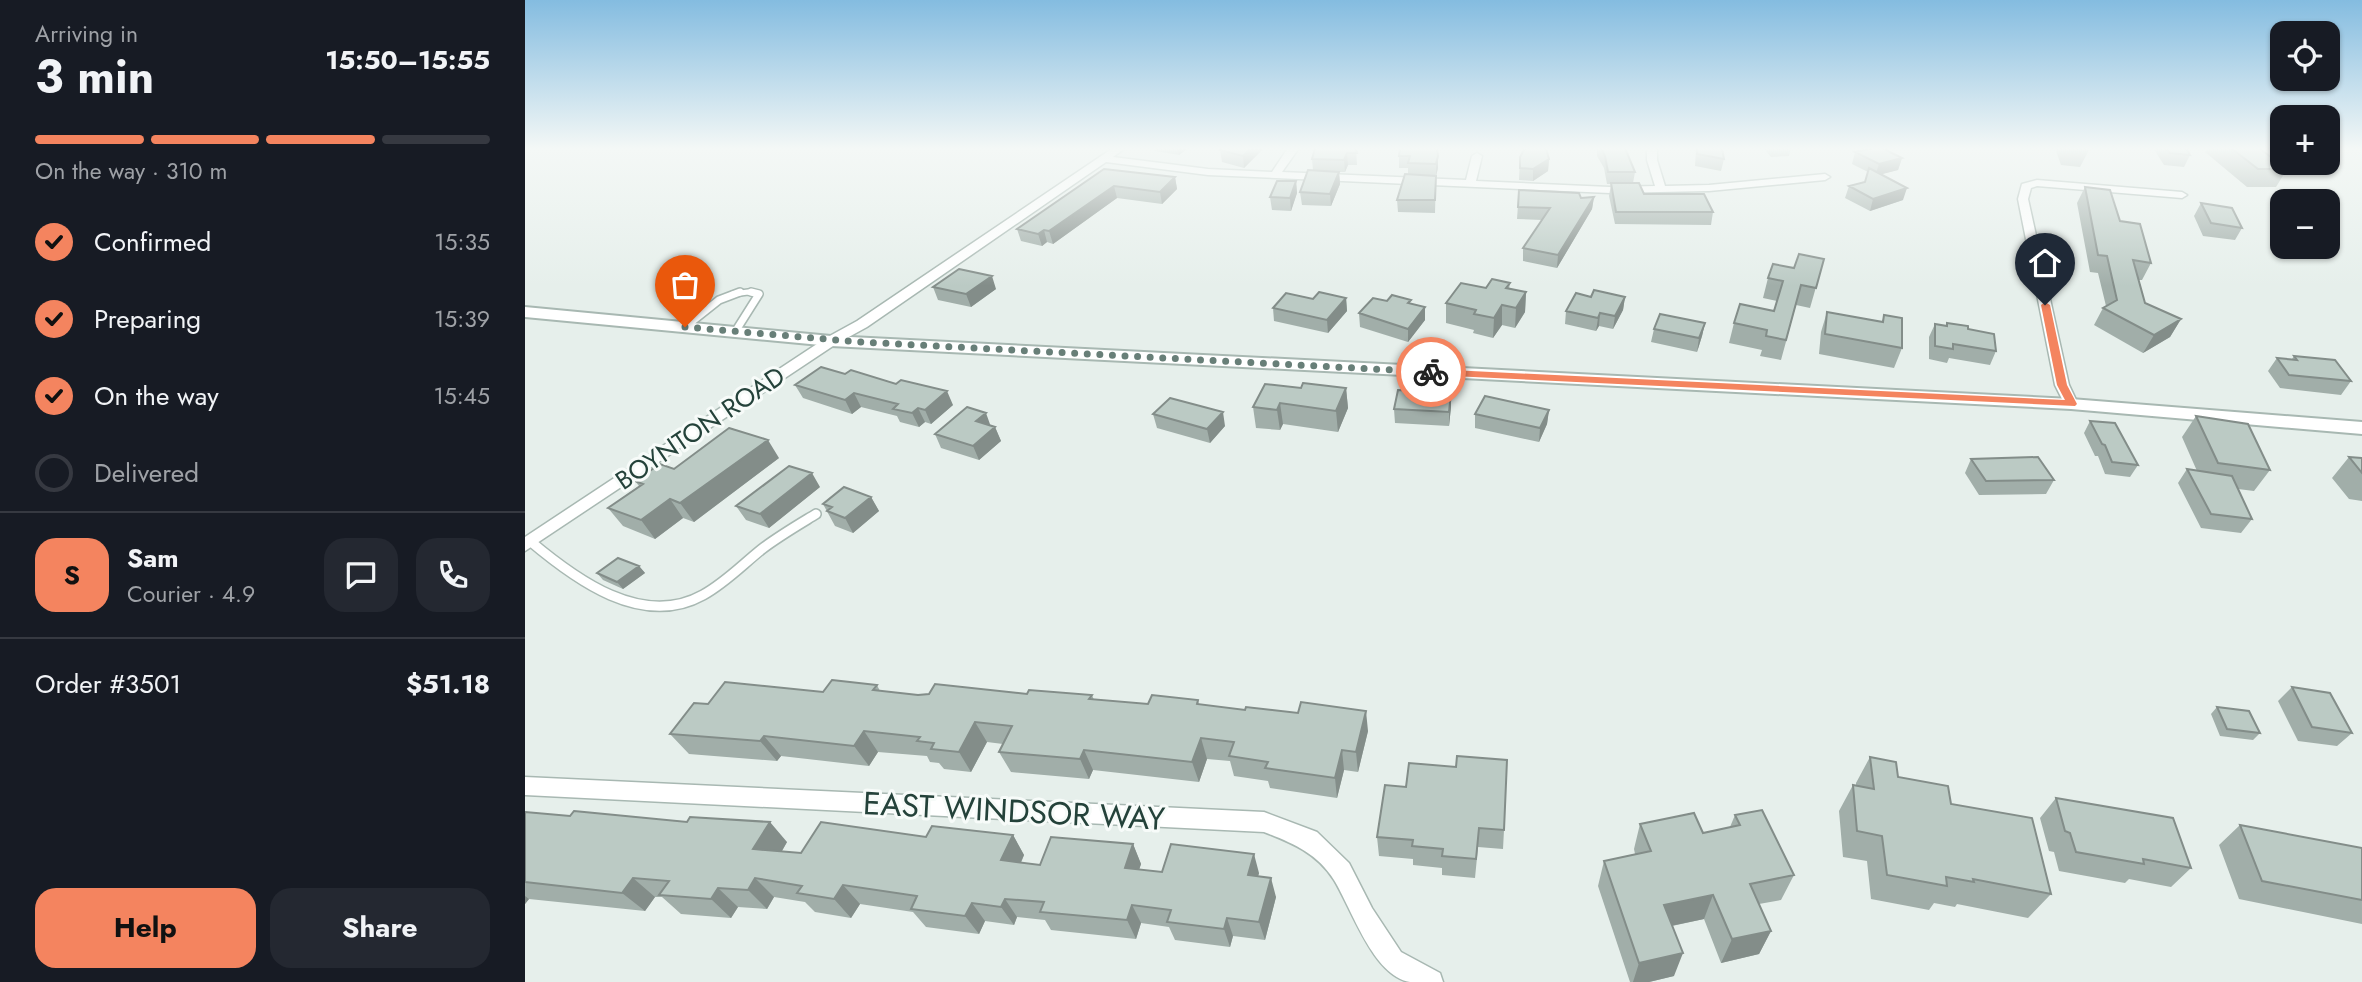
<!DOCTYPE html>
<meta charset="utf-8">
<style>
body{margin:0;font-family:Jost,sans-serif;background:#242831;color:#f1f3f6;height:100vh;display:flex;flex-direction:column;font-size:26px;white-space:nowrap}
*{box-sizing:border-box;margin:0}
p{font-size:23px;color:#9ea1a6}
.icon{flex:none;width:38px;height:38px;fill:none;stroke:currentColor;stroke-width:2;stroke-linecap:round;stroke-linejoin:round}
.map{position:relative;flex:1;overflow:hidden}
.side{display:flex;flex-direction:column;background:#171b24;width:525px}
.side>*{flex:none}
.fabs{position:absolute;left:1745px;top:21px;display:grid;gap:14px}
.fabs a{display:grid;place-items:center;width:70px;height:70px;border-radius:14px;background:#171b24;box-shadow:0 2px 5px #0004;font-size:35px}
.pin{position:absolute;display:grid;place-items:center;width:60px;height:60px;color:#fff;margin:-72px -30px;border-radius:50% 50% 50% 0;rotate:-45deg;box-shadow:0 0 7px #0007}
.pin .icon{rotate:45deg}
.courier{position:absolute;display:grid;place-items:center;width:70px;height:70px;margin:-35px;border:5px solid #f4845f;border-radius:50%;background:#fff;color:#222;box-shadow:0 2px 9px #0007}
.head em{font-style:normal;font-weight:700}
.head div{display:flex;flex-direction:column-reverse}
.head{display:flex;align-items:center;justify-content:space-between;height:119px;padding:0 35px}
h1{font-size:46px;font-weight:700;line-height:52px}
.bar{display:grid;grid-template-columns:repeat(4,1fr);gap:10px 7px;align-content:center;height:84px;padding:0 35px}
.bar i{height:9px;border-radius:5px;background:#363941}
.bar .on{background:#f4845f}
.bar p{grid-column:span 4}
.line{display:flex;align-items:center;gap:18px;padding:0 35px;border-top:2px solid #363941}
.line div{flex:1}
.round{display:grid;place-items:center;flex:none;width:74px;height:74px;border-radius:21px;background:#242831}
ol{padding:0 35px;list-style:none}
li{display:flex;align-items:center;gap:21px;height:77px}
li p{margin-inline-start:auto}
li .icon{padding:7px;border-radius:50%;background:#f4845f;color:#111;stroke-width:4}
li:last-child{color:#9ea1a6}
li i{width:38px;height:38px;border:4px solid #363941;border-radius:50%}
.primary-button{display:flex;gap:14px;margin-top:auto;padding:14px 35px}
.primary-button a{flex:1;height:80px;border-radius:21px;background:#f4845f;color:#111;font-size:28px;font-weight:700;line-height:80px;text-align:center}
.primary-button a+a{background:#242831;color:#f1f3f6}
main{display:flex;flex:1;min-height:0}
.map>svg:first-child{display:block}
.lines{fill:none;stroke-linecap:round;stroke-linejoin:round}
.service-far2-casing{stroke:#a8b8b2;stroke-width:8}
.service-far1-casing{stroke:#a8b8b2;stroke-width:10}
.service-casing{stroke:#a8b8b2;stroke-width:12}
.minor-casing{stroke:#a8b8b2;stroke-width:3}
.tertiary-casing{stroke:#a8b8b2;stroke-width:4}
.service-far2{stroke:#fff;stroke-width:5}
.service-far1{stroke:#fff;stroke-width:7}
.service{stroke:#fff;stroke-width:9}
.minor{fill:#fff;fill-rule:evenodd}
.tertiary{fill:#fff;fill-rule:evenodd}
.wall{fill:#a1aea9}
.shaded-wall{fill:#838d89}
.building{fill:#bbcac4;stroke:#838d89;stroke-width:2}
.route{fill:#f4845f}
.done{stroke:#687f78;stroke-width:7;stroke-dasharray:0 12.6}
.labels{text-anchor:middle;stroke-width:6;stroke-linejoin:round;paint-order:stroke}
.street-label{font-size:26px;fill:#24423a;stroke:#f7fbf9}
.near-street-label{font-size:32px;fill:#24423a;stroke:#f7fbf9}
</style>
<main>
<section class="side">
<div class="head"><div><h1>3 min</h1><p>Arriving in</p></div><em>15:50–15:55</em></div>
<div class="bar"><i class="on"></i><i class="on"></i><i class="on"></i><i></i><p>On the way · 310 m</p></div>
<ol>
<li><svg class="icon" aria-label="check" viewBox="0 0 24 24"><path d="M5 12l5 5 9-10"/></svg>Confirmed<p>15:35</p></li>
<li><svg class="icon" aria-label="check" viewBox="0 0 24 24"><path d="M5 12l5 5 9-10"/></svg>Preparing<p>15:39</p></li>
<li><svg class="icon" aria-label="check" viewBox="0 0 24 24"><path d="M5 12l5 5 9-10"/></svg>On the way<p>15:45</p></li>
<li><i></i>Delivered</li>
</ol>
<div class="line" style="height:126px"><b class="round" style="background:#f4845f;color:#111">S</b><div><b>Sam</b><p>Courier · 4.9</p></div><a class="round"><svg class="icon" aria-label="chat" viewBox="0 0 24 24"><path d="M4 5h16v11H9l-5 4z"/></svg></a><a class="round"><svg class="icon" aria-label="phone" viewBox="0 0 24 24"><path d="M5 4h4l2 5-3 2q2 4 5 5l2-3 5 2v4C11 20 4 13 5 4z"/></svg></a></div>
<div class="line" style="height:91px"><div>Order #3501</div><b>$51.18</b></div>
<div class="primary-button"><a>Help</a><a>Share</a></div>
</section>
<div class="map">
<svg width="1837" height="982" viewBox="0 0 1837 982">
<rect width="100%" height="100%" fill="#e6efeb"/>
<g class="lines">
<defs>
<path id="service-far2" d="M208 294 223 292 234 294"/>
<path id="service-far1" d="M160 327 194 300 215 292
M210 332 234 294 226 292"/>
<path id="service" d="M5 541C50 579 117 629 178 595 200 583 217 565 237 549 254 536 273 525 291 514"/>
<path id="minor" d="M588 148H600L588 157 683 169 747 172 763 148H774L757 172 941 180 947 156 952 153 957 156 951 181 1085 187 1130 186 1122 160V148H1132V160L1140 186 1184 185 1300 174 1305 177 1300 180 1184 191 1085 193 683 175 581 162 342 327 311 344 0 551V537L301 338 332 321Z
M1512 180 1657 192 1662 195 1657 198 1512 186 1506 188 1503 199 1544 385 1553 404 1546 408 1541 407 1530 385 1493 199 1497 184Z
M0 777 739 812 792 832 824 863 847 908 876 952 915 973 918 982C908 982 896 982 885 982 848 976 827 909 809 880 792 853 767 843 739 832L0 795Z"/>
<path id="tertiary" d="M0 307 306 336 1546 399 1837 422V434L1546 409 306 346 0 317Z"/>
</defs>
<use href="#service-far2" class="service-far2-casing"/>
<use href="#service-far1" class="service-far1-casing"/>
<use href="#service" class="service-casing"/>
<use href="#minor" class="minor-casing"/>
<use href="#tertiary" class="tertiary-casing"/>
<use href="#service-far2" class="service-far2"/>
<use href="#service-far1" class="service-far1"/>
<use href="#service" class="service"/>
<use href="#minor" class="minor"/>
<use href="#tertiary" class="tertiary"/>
</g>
<path class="wall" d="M629 148H663L654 155 630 151Z
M739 148 719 168 697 162 695 150Z
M831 148 832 165H823L820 172H814L815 184 806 206 777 205 775 192 788 170 787 159Z
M997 148H1021L1024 159 1023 171 1008 181 994 180 995 157 1000 149Z
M1072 148H1100L1110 172 1108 183 1119 194 1188 212 1186 225 1090 224 1084 196 1086 184H1082L1079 168 1072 156Z
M1171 148H1197L1199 159 1196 171 1170 166Z
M1238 148H1266L1264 156 1246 157Z
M1530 148H1563L1564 150 1555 167 1536 165Z
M1628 148H1661L1665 155 1659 167 1639 165Z
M1682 148H1734L1762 169 1751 187H1722L1680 152Z
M1330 152 1377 158 1373 170 1356 174 1378 200 1345 211 1320 198 1324 186 1340 182 1343 172 1327 164Z
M874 156H913V168L911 176 910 213 873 212 872 200 883 175V168H874Z
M579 169 650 177 652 189 637 204 592 198 528 244 522 242 517 246 496 241 492 229Z
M771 181 772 193 766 211 747 210 745 197Z
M1560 187 1595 221 1626 263 1617 280H1614L1620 303 1656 319 1645 337 1618 353 1569 325 1578 308 1581 306 1573 273 1565 272 1552 203Z
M994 190 1056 198 1069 197 1067 209 1032 268 998 261V248L1017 220 992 219Z
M1676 203 1717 228 1710 240 1678 236 1669 216Z
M1299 259 1285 308 1271 305 1256 360 1235 356 1237 350 1204 343 1209 323 1249 311 1252 301 1238 298 1243 278 1269 268Z
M985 283 984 289 1001 292 1000 312 990 328 977 325 968 338 948 333 949 330 921 323V303L961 288Z
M408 287 471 289 446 307 413 300Z
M1066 297H1100L1098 310 1088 329 1074 326 1071 331 1040 324 1041 311Z
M821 298 822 311 803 333 749 321 748 308 788 299Z
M862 301 886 304 900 320 883 342 835 327 834 313Z
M1302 312 1357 322 1359 315 1377 348 1369 368 1294 354 1296 332Z
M1180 323 1177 336 1172 352 1126 342 1129 329Z
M1422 323 1471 351 1465 365 1424 358 1422 363 1404 359V337L1410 324 1420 326Z
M1769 356 1826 381 1816 395 1755 388 1743 371 1752 358 1767 359Z
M320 374 428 405 406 424 400 422 394 427 375 422 372 416 336 407 327 414 278 398 270 385Z
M776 388H821L823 408 813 432 758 424 755 430 731 428 728 407Z
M926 407 924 426 870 423 869 409Z
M1024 410 1022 424 1014 442 950 428V414Z
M628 414 700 426 685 443 632 428Z
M1671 416 1745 470 1729 491 1713 489 1727 519 1716 533 1676 528 1653 483 1662 469 1672 471 1657 437Z
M1565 421 1613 465 1605 477 1580 474 1573 456H1570L1559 433Z
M466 425 470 427 476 441 454 460 416 448 410 434Z
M1824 457 1837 458V501L1824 499 1807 478Z
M254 458 169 522 158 518 130 539 98 526 83 508 114 486 110 481 149 469Z
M1446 459 1529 480 1521 494 1454 495 1440 473Z
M295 487 244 528 221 520 211 506Z
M346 497 354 511 328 533 310 526 298 504Z
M114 566 120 573 98 589 78 580 72 573Z
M352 685 355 691 393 695 502 694 567 695 569 700 623 704 673 700 674 705 843 731 833 772 819 770 812 798 745 788 743 781 709 776 705 761 682 759 674 782 568 770 564 779 486 772 474 752 478 744 462 742 446 772 419 769 414 763 405 762 402 756 353 752 344 766 256 756 252 761 164 754 145 734 183 704 298 692Z
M1767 687 1827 733 1812 746 1773 741 1753 701Z
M1692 707 1735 733 1728 740 1695 736 1686 714Z
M1345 757 1373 777 1426 804 1526 894 1503 918 1432 904 1430 907 1409 903 1404 910 1346 899 1342 861 1318 857 1314 811 1328 785 1331 786V783Z
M860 785 979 830 978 849 953 847 950 878 917 875V868L888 865V859L854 856 852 837Z
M1531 798 1666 868 1646 887 1604 879 1600 883 1534 871 1529 852 1524 851 1515 818Z
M0 812 262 842 257 851 276 853 401 837 488 835 499 855 496 863 515 865 608 844 616 864 614 870 637 872 734 873 733 876 751 897 740 940 708 936 705 947 650 940 644 927 616 923 611 939 526 930 520 920 492 917 489 925 460 921 454 934 401 927 388 912 335 904 326 918 290 912 280 902 249 897 242 909 213 907 206 918 156 914 137 897H130L120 911 4 899 0 904Z
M1210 815 1269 875 1256 900 1234 904 1246 931 1234 954 1196 963 1179 919 1147 926 1149 976 1124 982H1105L1073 886 1079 861 1110 854 1109 849 1115 824 1178 833 1205 827Z
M1715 825 1837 848V924L1714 899 1694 845Z"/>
<path class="shaded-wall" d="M653 148H663L654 155Z
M726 148H739L719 168 718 156Z
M822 153 823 165 820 172 819 160Z
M913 156V168L911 176V164Z
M1377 158 1373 170 1350 176 1354 164Z
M1024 159 1023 171 1008 181V169Z
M814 172 815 184 806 206 805 194Z
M650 177 652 189 637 204 635 192Z
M771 181 772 193 766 211 765 198Z
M589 186 592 198 528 244 524 231Z
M1382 188 1378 200 1345 211 1348 199Z
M1069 197 1067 209 1032 268 1033 255Z
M519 230 522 242 517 246 513 234Z
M467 276 471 289 446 307 441 294Z
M1001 292 1000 312 990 328 991 308Z
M1100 297 1098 310 1088 329 1090 316Z
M821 298 822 311 803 333 802 320Z
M977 305V325L968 338 969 318Z
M900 307V320L883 342V329Z
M1075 313 1074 326 1071 331 1073 318Z
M1656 319 1645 337 1618 353 1629 335Z
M1180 323 1177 336 1172 352 1174 338Z
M821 388 823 408 813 432 811 411Z
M422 391 428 405 406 424 400 410Z
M329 393 336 407 327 414 320 400Z
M926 393V407L924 426V412Z
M755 403 758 424 755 430 752 410Z
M393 408 400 422 394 427 387 413Z
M1024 410 1022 424 1014 442 1015 428Z
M698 412 700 426 685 443 682 429Z
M461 413 466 427 451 421Z
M470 427 476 441 454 460 448 446Z
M243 440 254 458 169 522 155 503Z
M287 473 295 487 244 528 235 514Z
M346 497 354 511 328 533 320 518Z
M145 499 158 518 130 539 116 520Z
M114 566 120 573 98 589 92 582Z
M841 711 843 731 833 772 831 752Z
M450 722 462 742 446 772 434 752Z
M339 731 353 752 344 766 329 746Z
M239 736 256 756 252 761 235 741Z
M676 738 682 759 674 782 667 762Z
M559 750 568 770 564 779 555 759Z
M817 750 819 770 812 798 810 778Z
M245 822 262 842 247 868 228 849Z
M488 835 499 855 488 879 476 860Z
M608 844 616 864 608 887 600 868Z
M729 854 734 873 728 894 723 875Z
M108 878 130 897 120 911 97 893Z
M230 878 249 897 242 909 223 890Z
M746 878 751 897 740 940 734 922Z
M318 885 335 904 326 918 309 899Z
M193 888 213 907 206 918 186 899Z
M1188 895 1179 919 1131 929 1139 905Z
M0 896 4 899 0 904Z
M480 899 492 917 489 925 476 907Z
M447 903 460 921 454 934 440 916Z
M607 905 616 923 611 939 602 920Z
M702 918 708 936 705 947 699 929Z
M1246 931 1234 954 1196 963 1207 939Z
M1158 953 1149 976 1124 982H1108L1114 963Z"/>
<path class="building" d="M696 148H726L718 156 695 150Z
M790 148H831L832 153H822L819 160 787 159Z
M875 148H912L913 156 911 164 883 163 885 156H874Z
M1000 148H1021L1024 159 1008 169 995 168V157Z
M1076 148H1100L1110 172H1083L1080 156Z
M1172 148H1197L1199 159 1172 154Z
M1349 148H1357L1377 158 1354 164 1330 152Z
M1641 148H1661L1665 155 1645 153Z
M1706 148H1734L1762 169H1733Z
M1344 168 1382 188 1348 199 1324 186 1340 182Z
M579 169 650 177 635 192 589 186 524 231 519 230 513 234 492 229Z
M783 170 814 172 805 194 775 192Z
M880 174 911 176 910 200H872Z
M752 181H771L765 198 745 197Z
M1086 183H1114L1119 194H1179L1188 212H1091Z
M1560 187 1585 190 1595 221 1615 224 1626 263 1608 260 1620 303 1656 319 1629 335 1578 308 1592 300 1582 256 1573 255Z
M994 190 1054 193 1056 198 1069 197 1033 255 998 248 1025 208 993 207Z
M1676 203 1707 208 1717 228 1686 223Z
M1274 254 1299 259 1291 288 1276 285 1261 340 1241 336 1242 330 1209 323 1215 304 1249 311 1258 281 1243 278 1248 264 1269 268Z
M434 269 467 276 441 294 408 287Z
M967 279 985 283 981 288 1001 292 991 308 977 305 969 318 949 314 951 310 921 303 936 283 961 288Z
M1069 290 1100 297 1090 316 1075 313 1073 318 1041 311 1051 293 1066 297Z
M794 292 821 298 802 320 748 308 761 293 788 299Z
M867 295 886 300 883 303 900 307 883 329 834 313 848 298 862 301Z
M1302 312 1358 322 1359 315 1377 318V348L1300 334Z
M1135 314 1180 323 1174 338 1129 329Z
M1422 323 1443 326V329L1469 334 1471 351 1428 344V349L1410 346V324L1422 326Z
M1769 356 1810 360 1826 381 1764 375 1752 358 1772 360Z
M296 367 320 374 326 370 371 384 376 380 422 391 400 410 393 408 387 413 368 409 373 404 329 393 320 400 270 385Z
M778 383 821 388 811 411 755 403 752 410 728 407 740 384 776 388Z
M873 390 926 393 924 412 869 409Z
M960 396 1024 410 1015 428 950 414Z
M645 398 698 412 682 429 628 414Z
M442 407 461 413 451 421 470 427 448 446 410 434Z
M1671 416 1723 424 1745 470 1693 463Z
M1565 421 1590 423 1613 465 1587 462 1580 445 1577 444Z
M204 428 243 440 155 503 145 499 116 520 83 508 118 484 110 481 135 464 149 469Z
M1513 457 1529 480 1461 481 1446 459Z
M1824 457 1837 458V473Z
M264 466 287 473 235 514 211 506Z
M1662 469 1707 476 1727 519 1686 514Z
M319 487 346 497 320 518 302 511 307 507 298 504Z
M93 558 114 566 92 582 72 573Z
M307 680 352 685 348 690 393 695 404 694 410 684 502 694 504 690 567 695 564 699 623 704 627 695 673 700 672 704 720 710 721 707 773 713 776 702 841 711 831 752 817 750 810 778 740 768 743 762 704 756 709 742 676 738 667 762 559 750 555 759 474 752 487 726 450 722 434 752 406 749 409 743 392 741 395 737 339 731 329 746 239 736 235 741 145 734 169 703 183 704 200 682 298 692Z
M1767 687 1805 693 1827 733 1787 727Z
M1692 707 1724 711 1735 733 1702 729Z
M932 756 982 760 979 830 954 828 951 859 917 856 918 849 887 846 888 840 852 837 860 785 881 787 884 763 931 767Z
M1345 757 1371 762 1373 777 1423 786 1426 804 1507 818 1526 894 1448 879 1449 882 1421 877 1422 886 1362 875 1357 836 1332 831 1328 785 1349 789Z
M1531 798 1648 818 1666 868 1618 859 1619 864 1551 852 1545 833 1540 831Z
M1237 810 1269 875 1225 884 1246 931 1207 939 1188 895 1139 905 1158 953 1114 963 1079 861 1126 851 1115 824 1169 813 1178 833 1215 825 1210 815Z
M49 811 162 822 165 817 245 822 228 849 276 853 296 822 401 837 407 826 488 835 476 860 515 865 526 837 608 844 600 868 637 872 646 844 729 854 723 875 746 878 734 922 702 918 699 929 642 922 646 910 607 905 602 920 515 912 519 902 480 899 476 907 447 903 440 916 386 909 392 896 318 885 309 899 272 893 277 886 230 878 223 890 193 888 186 899 134 895 144 881 108 878 97 893 0 882V812L45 816Z
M1715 825 1837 848V900L1737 881Z"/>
<linearGradient id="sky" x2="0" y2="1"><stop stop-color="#84bce0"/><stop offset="0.52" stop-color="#f4f8f6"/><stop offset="1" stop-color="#f4f8f6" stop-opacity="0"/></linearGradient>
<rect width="1837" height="286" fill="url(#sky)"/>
<path class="route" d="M1520 302 1525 305 1542 385 1552 404 1550 406 906 375 901 372 906 369 1540 400 1532 385 1516 305Z"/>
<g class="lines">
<path class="done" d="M160 327 335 342 906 372"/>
</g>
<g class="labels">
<g class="street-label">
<text transform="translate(175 428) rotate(-34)" y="9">BOYNTON ROAD</text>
</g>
<g class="near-street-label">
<text transform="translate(489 811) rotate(3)" y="11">EAST WINDSOR WAY</text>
</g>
</g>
</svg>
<div class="fabs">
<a><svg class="icon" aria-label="locate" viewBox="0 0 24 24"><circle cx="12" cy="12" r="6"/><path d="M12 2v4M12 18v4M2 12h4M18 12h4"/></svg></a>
<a>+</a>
<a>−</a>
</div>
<div class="pin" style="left:160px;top:327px;background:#ea580c"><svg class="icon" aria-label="bag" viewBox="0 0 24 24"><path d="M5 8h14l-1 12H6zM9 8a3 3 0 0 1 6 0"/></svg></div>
<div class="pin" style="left:1520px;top:305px;background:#1f2937"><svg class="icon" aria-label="home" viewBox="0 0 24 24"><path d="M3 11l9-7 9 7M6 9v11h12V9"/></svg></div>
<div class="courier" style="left:906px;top:372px"><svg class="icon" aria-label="bike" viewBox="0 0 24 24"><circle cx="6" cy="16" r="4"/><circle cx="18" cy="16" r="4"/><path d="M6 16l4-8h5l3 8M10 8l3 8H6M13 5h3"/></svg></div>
</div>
</main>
